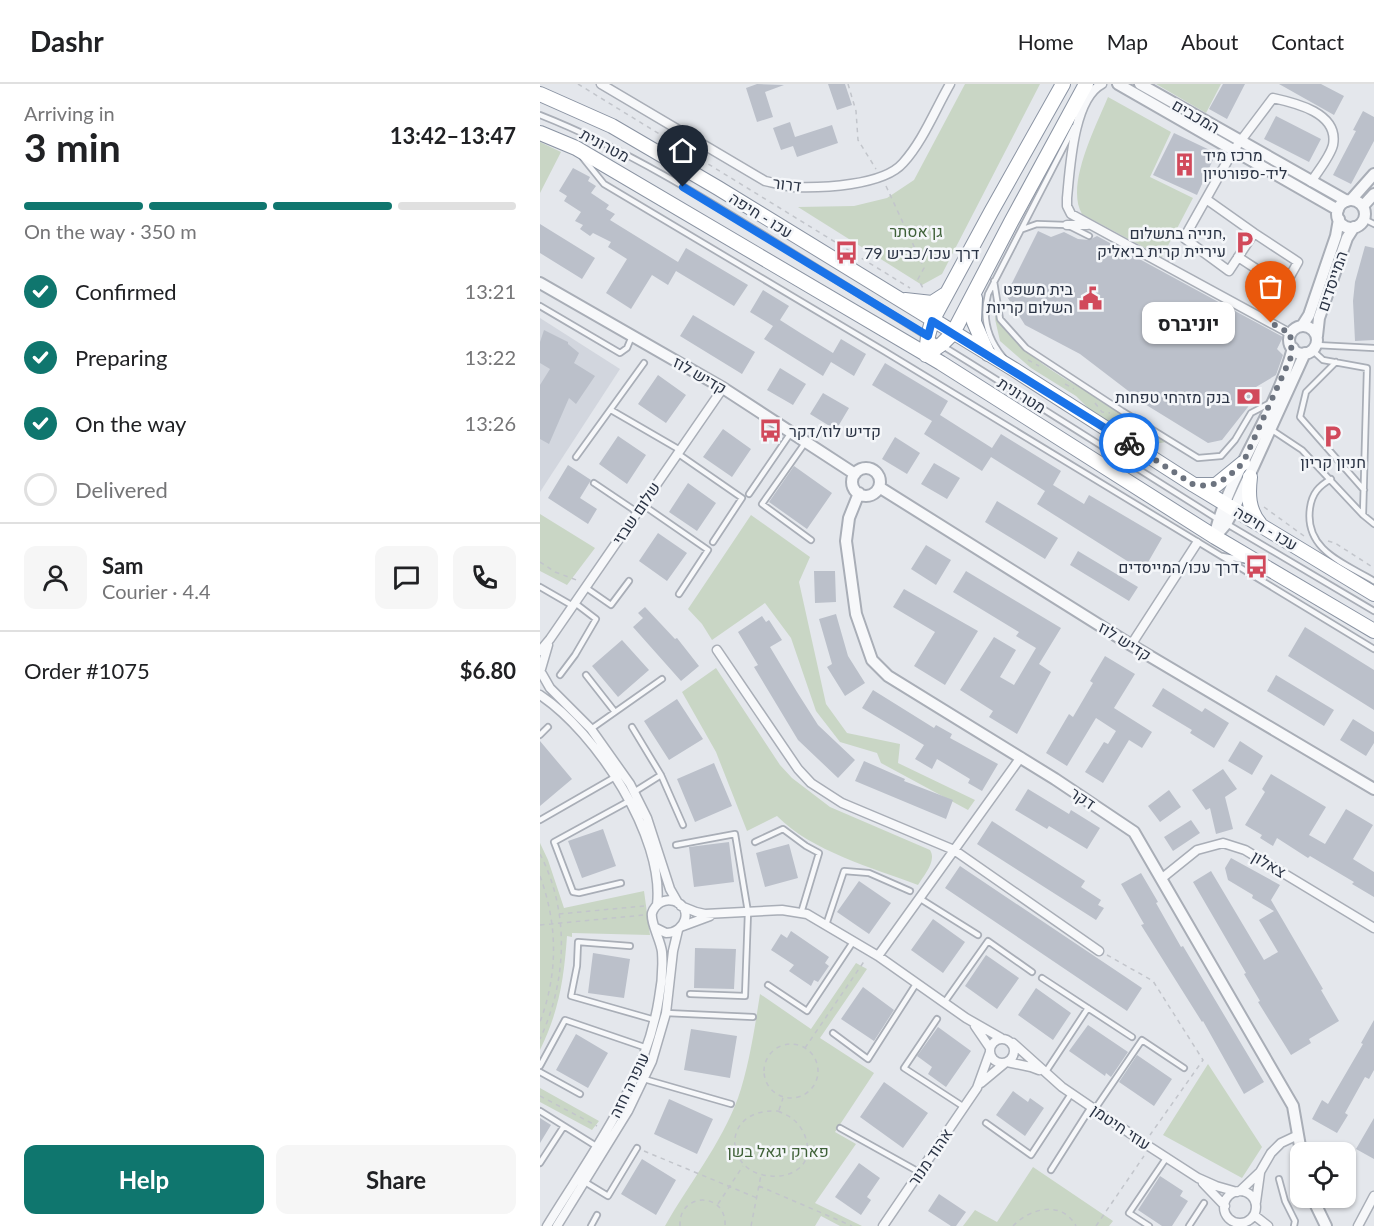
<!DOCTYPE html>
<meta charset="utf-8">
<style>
body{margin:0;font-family:Lato,Heebo,sans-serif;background:#f6f6f6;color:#202124;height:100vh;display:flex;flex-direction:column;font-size:22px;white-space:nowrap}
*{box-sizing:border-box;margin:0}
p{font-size:20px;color:#757577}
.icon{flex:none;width:33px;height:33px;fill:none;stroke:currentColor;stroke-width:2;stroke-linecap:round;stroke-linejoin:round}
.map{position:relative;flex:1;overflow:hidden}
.side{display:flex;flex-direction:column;background:#fff;width:540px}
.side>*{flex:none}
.buttons{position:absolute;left:750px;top:1058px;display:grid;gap:12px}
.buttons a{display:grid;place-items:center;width:66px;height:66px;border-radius:12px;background:#fff;box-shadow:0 2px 4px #0004;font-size:30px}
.pin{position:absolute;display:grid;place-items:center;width:51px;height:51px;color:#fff;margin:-62px -26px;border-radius:50% 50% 50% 0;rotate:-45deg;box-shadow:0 0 6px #0007}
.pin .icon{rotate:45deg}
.courier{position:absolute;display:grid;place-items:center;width:60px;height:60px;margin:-30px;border:4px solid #1a73e8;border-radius:50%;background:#fff;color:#222;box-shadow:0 2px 8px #0007}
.bubble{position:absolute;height:42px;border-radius:12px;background:#fff;box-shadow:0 2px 4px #0004;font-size:20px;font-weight:700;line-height:42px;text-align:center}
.summary em{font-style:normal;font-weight:700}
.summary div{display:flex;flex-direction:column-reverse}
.summary{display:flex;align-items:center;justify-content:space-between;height:102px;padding:0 24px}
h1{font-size:39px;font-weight:700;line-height:45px}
.bar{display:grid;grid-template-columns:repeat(4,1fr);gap:9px 6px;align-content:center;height:72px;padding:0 24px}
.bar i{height:8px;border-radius:4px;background:#e0e0e0}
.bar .on{background:#0f766e}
.bar p{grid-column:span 4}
.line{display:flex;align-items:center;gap:15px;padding:0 24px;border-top:2px solid #e0e0e0}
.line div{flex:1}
.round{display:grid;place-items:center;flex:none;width:63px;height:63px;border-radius:12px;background:#f6f6f6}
ol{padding:0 24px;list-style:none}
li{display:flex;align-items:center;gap:18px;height:66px}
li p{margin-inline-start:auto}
li .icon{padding:6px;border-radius:50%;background:#0f766e;color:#fff;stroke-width:4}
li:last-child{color:#757577}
li i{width:33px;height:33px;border:3px solid #e0e0e0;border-radius:50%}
.primary-button{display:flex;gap:12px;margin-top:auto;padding:12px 24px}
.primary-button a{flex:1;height:69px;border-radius:12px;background:#0f766e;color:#fff;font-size:24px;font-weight:700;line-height:69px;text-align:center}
.primary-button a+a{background:#f6f6f6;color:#202124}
header{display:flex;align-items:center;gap:36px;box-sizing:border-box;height:84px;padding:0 30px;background:#fff;border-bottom:2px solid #e0e0e0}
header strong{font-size:28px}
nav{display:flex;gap:33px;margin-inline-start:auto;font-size:21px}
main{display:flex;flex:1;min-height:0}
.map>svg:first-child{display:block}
.built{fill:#d2d6de}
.green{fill:#c9d6c5}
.building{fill:#bbc0ca}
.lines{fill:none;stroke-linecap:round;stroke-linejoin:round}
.service-casing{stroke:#a9aeb7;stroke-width:8}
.minor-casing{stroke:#a9aeb7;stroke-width:11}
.tertiary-casing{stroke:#a9aeb7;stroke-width:14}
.trunk-casing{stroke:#8b94a3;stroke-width:16}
.path{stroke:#c2c5cb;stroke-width:1.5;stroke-dasharray:4.5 4.5;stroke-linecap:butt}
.service{stroke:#f7f8fa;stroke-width:4.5}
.minor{stroke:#f7f8fa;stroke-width:8}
.tertiary{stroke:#f7f8fa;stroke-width:10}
.trunk{stroke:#fff;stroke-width:14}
.done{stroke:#6c737f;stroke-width:6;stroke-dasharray:0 10.8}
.route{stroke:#1a73e8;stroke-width:8}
.labels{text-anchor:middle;stroke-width:5;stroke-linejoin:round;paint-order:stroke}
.street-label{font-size:16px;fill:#2b3445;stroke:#f4f6f9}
.poi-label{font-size:16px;fill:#2b3445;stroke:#f4f6f9;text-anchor:end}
.park-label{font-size:16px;fill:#3f6138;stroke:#f4f6f9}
</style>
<header>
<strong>Dashr</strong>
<nav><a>Home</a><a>Map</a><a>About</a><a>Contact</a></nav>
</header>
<main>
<section class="side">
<div class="summary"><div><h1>3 min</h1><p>Arriving in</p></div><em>13:42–13:47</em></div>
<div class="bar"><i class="on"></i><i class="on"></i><i class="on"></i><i></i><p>On the way · 350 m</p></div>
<ol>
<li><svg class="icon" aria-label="check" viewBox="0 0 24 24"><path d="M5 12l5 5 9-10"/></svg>Confirmed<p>13:21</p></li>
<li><svg class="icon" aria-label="check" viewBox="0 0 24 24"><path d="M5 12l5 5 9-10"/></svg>Preparing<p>13:22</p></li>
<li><svg class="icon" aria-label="check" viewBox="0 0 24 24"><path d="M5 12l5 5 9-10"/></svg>On the way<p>13:26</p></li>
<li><i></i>Delivered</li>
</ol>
<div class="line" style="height:108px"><a class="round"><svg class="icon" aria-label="person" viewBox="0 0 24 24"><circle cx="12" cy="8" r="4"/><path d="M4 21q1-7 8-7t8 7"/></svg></a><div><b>Sam</b><p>Courier · 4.4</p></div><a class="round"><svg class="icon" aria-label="chat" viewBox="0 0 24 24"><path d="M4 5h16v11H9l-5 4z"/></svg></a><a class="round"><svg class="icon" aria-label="phone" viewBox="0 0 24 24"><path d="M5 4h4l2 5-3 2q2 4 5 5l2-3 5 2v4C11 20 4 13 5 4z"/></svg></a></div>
<div class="line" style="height:78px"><div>Order #1075</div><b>$6.80</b></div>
<div class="primary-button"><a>Help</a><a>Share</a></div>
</section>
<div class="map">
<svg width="834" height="1142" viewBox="0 0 834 1142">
<rect width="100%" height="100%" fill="#e4e7ec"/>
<path class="built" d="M0 234 80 285 0 408Z"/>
<path class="green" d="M425 0H500L402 190 382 201 258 123 314 122 347 114 374 96Z
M616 0H681L666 29Z
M568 13 631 48 610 93 653 114 622 173 542 130C525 102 556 42 568 13Z
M0 58 21 68 0 109Z
M456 228C474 267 517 290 552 311 577 327 602 342 626 358L609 361 552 328 536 312 491 284 460 257 455 235Z
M0 430 55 464 27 501 0 487Z
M211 431 270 473 259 498 286 620 307 649 360 660 358 679 435 716 428 726 341 679 337 669 300 658 276 627 251 554 225 519 172 556 162 540 148 525Z
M176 584 240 681 252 694 290 723 390 766C397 777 384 791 378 801 333 784 271 767 237 732L207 747 176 668 142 608Z
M0 759 8 776 24 824 104 807 110 851 32 849V853L27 852C24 895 19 927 0 966Z
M316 879 327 885 280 954 334 989 295 1048 316 1060 275 1119 322 1142H300L281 1132 275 1142H125C149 1100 181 1060 198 1014 209 983 215 942 220 910L271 945Z
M668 980 722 1063 702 1094 623 1051Z
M0 1004 59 1037 52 1046 0 1018Z
M493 1083 573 1137 569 1142H423L435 1126 457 1138Z"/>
<path class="building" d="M217 0 244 1 225 8 233 33 217 38 206 4Z
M288 0H305L312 21 297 26Z
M683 0H705L687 35 669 25Z
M739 0H781L804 12 794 31Z
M823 27 834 33V57L811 100 793 91 816 47 813 46Z
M736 32 781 55 769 78 724 55Z
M250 38 255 53 292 41 298 59 257 73 253 62 241 66 233 44Z
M634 49 676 69 657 111 613 91Z
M33 84 50 93 48 97 56 102 51 109 69 121 66 125 75 130 70 136 138 178 146 164 208 201 194 222 136 187 128 201 112 191 91 225 66 209 87 175 68 163 71 158 53 149 50 152 40 145 43 141 35 137 41 128 24 117 27 112 19 107Z
M0 140 55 174 42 195 0 169Z
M498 147 511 153 524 148 538 155 549 156 557 152 743 253 737 265 743 271 736 291 716 303 708 323 682 356 668 359 608 322 540 270 485 241 466 211Z
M825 162 834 164V256L815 257 813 217 815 198Z
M223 206 249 222 240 236 262 250 293 269 301 255 326 270 314 292 291 278 283 292 224 255 233 242 210 228Z
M153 231 215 268 202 290 140 252Z
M4 246 28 258V260L39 269 34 279 55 292 36 320 29 314 9 360 0 355V301L10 285 0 279V258Z
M345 279 408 317 400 331 422 345 452 364 461 350 521 387 513 401 544 420 549 411 622 454 603 487 497 420 505 407 483 393 451 373 442 387 384 350 392 337 332 301Z
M240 284 266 300 253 321 227 306Z
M118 291 146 311 126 339 98 320Z
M283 309 309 324 296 346 270 330Z
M183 345 211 365 192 393 163 373Z
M78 352 106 371 87 400 59 380Z
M355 353 380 369 367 390 342 375Z
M394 379 420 394 407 415 381 400Z
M28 381 51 396 40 414 57 425 48 440 8 414Z
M254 382 292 409 267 445 229 418Z
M148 399 176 419 157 447 129 428Z
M457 417 518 454 505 475 445 438Z
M118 449 147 469 127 497 99 477Z
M386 461 411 476 396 501 371 485Z
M538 467 598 503 589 517 530 481Z
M274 487H295L296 518 275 519Z
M426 487 521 544 499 580 511 588 477 650 449 633 453 627 420 606 454 553 476 566 460 593 474 601 496 564 476 552 479 548 413 508Z
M364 505 438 547 405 601 374 582 395 548 353 523Z
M105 523 135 555 137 554 159 582 141 597 93 543 103 534 98 529Z
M296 530 308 572 325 599 305 612 287 583 292 580 279 535Z
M222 532 226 538 229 536 242 556 230 563 257 608 278 641 315 676 298 694 258 656 214 583 218 581 198 548Z
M765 543 834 586V626L748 572Z
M82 556 109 586 78 613 52 582Z
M565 572 595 590 574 624 612 648 602 664 589 656 563 699 545 688 564 658 568 660 576 647 556 634 527 682 506 669 529 630 533 633 553 599 550 597Z
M736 591 794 626 784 642 727 607Z
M623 604 662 628 665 624 689 639 674 664 650 649 652 646 612 622Z
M333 606 394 644 396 641 412 650 410 654 458 680 442 707 428 699 430 695 397 675 392 685 375 675 384 661 322 624Z
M137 615 163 655 129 676 104 637Z
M813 635 834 648V659L826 672 800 656Z
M0 657 32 695 0 722Z
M700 657 723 672 712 691 688 677Z
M324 677 365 695 364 697 413 716 406 735 315 697Z
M174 679 192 722 155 738 137 695Z
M683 685 697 705 685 713 693 745 676 750 670 724 666 726 652 706Z
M731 690 786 723 769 751 785 760 806 725 833 741 813 775 834 788V813L812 800 814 798 770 772 768 774 737 754 733 762 720 754 722 751 705 741 725 708 722 705Z
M488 705 529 730 531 726 560 744 547 765 509 742 507 745 475 726Z
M629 706 641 723 620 738 608 722Z
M651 736 660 749 633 767 624 753Z
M452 737 545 797 541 803 561 816 558 821 564 824 556 836 437 760Z
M63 745 76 782 42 794 28 757Z
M189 758 194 798 154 803 149 763Z
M249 760 258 794 225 803 216 769Z
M691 774 740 801 731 816 783 905 781 906 799 937 769 955 771 959 751 971 718 918 720 917 704 890 706 889 653 798 671 787 724 876 738 868 719 836 734 827 712 814 713 811 688 796 685 784Z
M420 782 602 904 587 927 405 804Z
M601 789 618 818 616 819 641 863 643 862 724 998 704 1010 663 937 662 938 601 841 604 840 581 800Z
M319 797 351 819 329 850 297 828Z
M393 835 425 858 403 889 371 866Z
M251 847 289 873 285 879 289 882 278 898 274 896 271 902 249 887 254 881 231 866 241 850 247 854Z
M155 864 196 865 194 905 154 904Z
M53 869 90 875 84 914 48 909Z
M446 871 479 894 457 925 425 902Z
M323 903 354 926 334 957 301 935Z
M496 904 531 929 513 956 478 931Z
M834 936V986L829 995 825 993 805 1029 808 1031 797 1049 772 1035 782 1016 788 1020 823 960 821 959Z
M548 941 588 968 571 993 566 989 565 992 529 967Z
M398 943 431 967 406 1003 388 990 392 983 377 972Z
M151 945 197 952 190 994 144 986Z
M36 950 68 969 48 1004 16 986Z
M597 971 632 995 614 1022 579 998Z
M344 998 388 1029 363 1064 320 1033Z
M473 1007 488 1018 490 1014 504 1024 485 1052 456 1031Z
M129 1015 173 1035 157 1070 114 1050Z
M0 1034 11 1041 0 1059Z
M834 1034V1075L816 1065Z
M102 1075 136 1096 116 1131 81 1110Z
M319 1079 340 1094 327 1113 331 1116 321 1131 295 1113Z
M620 1092 643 1107 640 1112 648 1117 632 1142H622L598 1126Z
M399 1110 426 1128 416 1142H411L388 1127Z"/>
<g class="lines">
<defs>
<path id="service" d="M0 31C99 70 191 131 282 187 415 269 547 352 679 436
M43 74 64 100 344 267 834 565
M824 135 834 140
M483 145 497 140 527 141 549 152
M454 197 460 235 486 264 582 327 658 374 681 372 695 356 711 329 730 319
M0 222 80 269 87 264 92 252
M776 261 834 264
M772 266 783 276 827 284 823 431
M463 273C448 255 442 233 448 210L534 43
M796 278 766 308 760 333 824 406
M71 326 140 366
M732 346 762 366 823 431 834 440
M265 359 222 420 271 456
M137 369 202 414 173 458
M36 373 104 279
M791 395C779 402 772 409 770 424 764 466 804 479 834 497
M54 399 97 428
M209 410 250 350
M103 421 168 466 139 510
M687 440 834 527
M682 472 704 476
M0 503 33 522
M45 503 71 521 89 497
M20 591 35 571 56 535 35 519
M46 591 75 628
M92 643 121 691 143 741
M51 645 122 595
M0 651 8 643
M94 708 121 691
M0 736 75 693
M215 758 243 745 266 762 279 769 261 829
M136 761 195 750 208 828 205 912 150 910
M81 799 39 809 33 808 14 758 89 717
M379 814 438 851
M286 841 304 787 329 789 370 807
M90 862 38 858 37 882 31 912 115 936
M502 894 592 953
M228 901 267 927 313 858
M404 919 448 857 492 888
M126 929 213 933
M397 935 364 984 424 1023
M293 949 328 975 376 900
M0 982 25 936 107 964
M0 988 40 1010
M505 989 548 924
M104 995 191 1020
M555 1025 602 956 644 984
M0 1027 56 1062
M446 1039 491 1071 531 1010
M300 1044 379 1088
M0 1079 24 1042
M511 1086 551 1023
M739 1095 745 1117 755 1137 754 1142
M45 1098 68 1112 97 1064
M51 1142 57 1131
M609 1142 589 1129 627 1073
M649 1142 664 1119"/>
<path id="minor" d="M61 0 225 97C234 99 244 102 253 103 281 104 343 102 363 79 383 57 395 26 410 0
M562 0C533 15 530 85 527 114V122L531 130 751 250
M666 115 714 149 689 187 644 154 693 67 733 14C756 19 799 29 793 61 790 73 778 87 771 98
M527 141H547
M698 173 744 203 758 178 714 149
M591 561 657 459
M177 566 258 685 271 699 302 719 414 766 559 867
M0 567 10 555 183 304
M1 585 8 561
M2 590 10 604 51 645 90 700 107 734 130 805 138 819
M0 611C56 648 125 753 117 821
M621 795 657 766 683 759 705 766 834 844
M141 822 156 828 165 830 242 826 267 830 338 872 426 934 461 954
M143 842 170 832
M338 872 481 673
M435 942 450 964
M450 967a12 12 0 1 1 24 0a12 12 0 1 1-24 0Z
M473 959 522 1003 610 1063 658 1094 676 1102 697 1108
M467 978 491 983 499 986
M441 999 465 979
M663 1099 685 1122
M700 1107 720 1088 731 1069 741 1059 758 1051
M684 1123a16 16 0 1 1 32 0a16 16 0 1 1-32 0Z
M716 1118 720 1089
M714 1131 728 1142
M7 1142C51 1070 106 999 119 914 122 899 123 883 122 868 121 857 110 838 112 829 115 820 124 814 134 817 154 823 146 849 126 849L116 844
M17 1142 88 1027 112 977 126 929 133 867 138 846
M343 1142 437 1004 450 968
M818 1142 834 1112"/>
<path id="tertiary" d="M578 0 798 126
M600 0 807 117
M811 116 834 90
M797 130a14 14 0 1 1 28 0a14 14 0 1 1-28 0Z
M823 122 834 110
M0 199 183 304 315 390
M762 242 769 231 796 152 799 135
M749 256a14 14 0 1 1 28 0a14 14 0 1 1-28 0Z
M777 252 779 234 807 154 814 143
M312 398a14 14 0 1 1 28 0a14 14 0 1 1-28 0Z
M339 403 591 561 834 705
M319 409 309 434 306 457 316 530 332 576 348 592 515 695 594 748 753 1022 761 1068
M675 449C692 384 736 329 753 264
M675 453 686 440 694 425 765 269
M772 1113 786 1142"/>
<path id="trunk" d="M0 10 72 42 178 104 475 286 654 401 834 510
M0 49 36 64 401 279 675 453 834 547
M435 214 434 238 448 270
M365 216 392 219 406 210
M386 271 402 260 413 249 471 138 546 0
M386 271 388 252 392 237 451 128 523 0
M710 393C708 410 708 426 720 440
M656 401H676L703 379"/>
</defs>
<use href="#service" class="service-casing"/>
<use href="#minor" class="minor-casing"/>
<use href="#tertiary" class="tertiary-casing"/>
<use href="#trunk" class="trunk-casing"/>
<path class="path" d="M38 0 370 204
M308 0 316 27 318 56 336 85
M346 102 384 184 378 195 384 206
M488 276 499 282
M525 300 534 305
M555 319 562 328 570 329
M586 339 606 353 610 354
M724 423 764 452
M788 457 795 459 834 484
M0 478 15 488 39 497
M0 770C30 828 27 897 0 955
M0 792C18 841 18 890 0 938
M19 830 104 822
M0 841 104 831
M567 871 613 897 663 976 610 1051
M224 987a27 27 0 1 1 54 0a27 27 0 1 1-54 0Z
M265 964 325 876
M0 1012 57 1042
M239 1026 243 1014
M238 1027C244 1030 250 1032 254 1036 268 1048 274 1074 258 1085 250 1091 240 1093 231 1092 184 1090 179 1024 238 1027Z
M104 1067 217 1114
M219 1102 312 1142
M178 1120 203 1082
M140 1142C138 1108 187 1107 185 1142
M211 1142 221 1091
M473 1142C490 1124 522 1116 536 1142
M556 1142 604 1072"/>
<use href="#service" class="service"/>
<use href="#minor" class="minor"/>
<use href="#tertiary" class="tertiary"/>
<use href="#trunk" class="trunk"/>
</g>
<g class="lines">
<path class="done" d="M589 359 654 401C678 404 687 394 703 379L751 273C753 265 749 259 751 250L731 239"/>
<path class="route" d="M143 103 388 252 392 237 589 359"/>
</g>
<defs>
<symbol id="building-bare" viewBox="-9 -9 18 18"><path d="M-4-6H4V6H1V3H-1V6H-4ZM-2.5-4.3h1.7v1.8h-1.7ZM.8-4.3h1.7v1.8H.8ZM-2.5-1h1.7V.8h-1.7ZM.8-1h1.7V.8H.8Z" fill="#d1495b" stroke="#f4f6f9" stroke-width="2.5" paint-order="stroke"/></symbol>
<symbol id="parking-bare" viewBox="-9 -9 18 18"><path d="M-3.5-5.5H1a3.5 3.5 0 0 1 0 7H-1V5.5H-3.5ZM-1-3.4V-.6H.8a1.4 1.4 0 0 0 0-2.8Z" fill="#d1495b" stroke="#f4f6f9" stroke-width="2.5" paint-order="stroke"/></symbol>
<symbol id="bus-bare" viewBox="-9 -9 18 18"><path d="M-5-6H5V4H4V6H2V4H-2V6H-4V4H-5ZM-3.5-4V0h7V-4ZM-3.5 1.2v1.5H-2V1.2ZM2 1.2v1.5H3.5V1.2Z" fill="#d1495b" stroke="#f4f6f9" stroke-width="2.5" paint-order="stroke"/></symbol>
<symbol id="civic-bare" viewBox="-9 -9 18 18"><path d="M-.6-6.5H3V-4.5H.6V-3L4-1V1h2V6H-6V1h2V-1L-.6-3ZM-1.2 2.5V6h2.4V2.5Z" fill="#d1495b" stroke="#f4f6f9" stroke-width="2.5" paint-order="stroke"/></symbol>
<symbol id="bank-bare" viewBox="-9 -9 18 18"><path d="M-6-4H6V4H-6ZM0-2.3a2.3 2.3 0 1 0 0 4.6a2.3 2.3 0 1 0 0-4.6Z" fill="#d1495b" stroke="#f4f6f9" stroke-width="2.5" paint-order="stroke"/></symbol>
</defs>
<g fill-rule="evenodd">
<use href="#building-bare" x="628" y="64" width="33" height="33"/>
<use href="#parking-bare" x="688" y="142" width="33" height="33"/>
<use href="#bus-bare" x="290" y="152" width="33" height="33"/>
<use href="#civic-bare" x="534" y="198" width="33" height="33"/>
<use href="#bank-bare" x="692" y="296" width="33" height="33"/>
<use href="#bus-bare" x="214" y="330" width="33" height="33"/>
<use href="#parking-bare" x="776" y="336" width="33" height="33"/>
<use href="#bus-bare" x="700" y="466" width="33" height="33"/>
</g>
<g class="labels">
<g class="street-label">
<text transform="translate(656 32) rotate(30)" y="6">המכבים</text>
<text transform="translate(65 61) rotate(28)" y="6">מטרונית</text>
<text transform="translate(247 100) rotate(7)" y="6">דרור</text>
<text transform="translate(221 131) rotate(32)" y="6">עכו - חיפה</text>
<text transform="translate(792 197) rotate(-71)" y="6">המייסדים</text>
<text transform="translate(160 291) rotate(30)" y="6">קדיש לוז</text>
<text transform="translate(482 311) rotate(32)" y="6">מטרונית</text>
<text transform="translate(96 429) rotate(-56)" y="6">שלום שבזי</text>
<text transform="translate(726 444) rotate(31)" y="6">עכו - חיפה</text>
<text transform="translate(585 557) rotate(32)" y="6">קדיש לוז</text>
<text transform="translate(543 714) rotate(34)" y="6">דקר</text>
<text transform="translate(729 780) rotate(31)" y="6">צאלון</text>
<text transform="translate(89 1001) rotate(-64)" y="6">עופרה חזה</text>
<text transform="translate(581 1043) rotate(34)" y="6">עוזי חיטמן</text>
<text transform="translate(390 1073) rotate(-56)" y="6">אהוד מנור</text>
</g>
<g class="poi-label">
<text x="663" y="77" text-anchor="start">מרכז מיד<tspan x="663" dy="18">ליד-ספורטיון</tspan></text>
<text x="686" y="155">חנייה בתשלום,<tspan x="686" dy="18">עיריית קרית ביאליק</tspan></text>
<text x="324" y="175" text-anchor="start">דרך עכו/כביש 79</text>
<text x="533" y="211">בית משפט<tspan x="533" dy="18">השלום קריות</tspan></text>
<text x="690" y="319">בנק מזרחי טפחות</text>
<text x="249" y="353" text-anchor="start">קדיש לוז/דקר</text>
<text x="793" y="384" text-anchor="middle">חניון קריון</text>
<text x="699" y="489">דרך עכו/המייסדים</text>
</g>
<g class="park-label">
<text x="376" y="153">גן אסתר</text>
<text x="238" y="1073">פארק יגאל בשן</text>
</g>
</g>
</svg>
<div class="buttons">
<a><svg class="icon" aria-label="locate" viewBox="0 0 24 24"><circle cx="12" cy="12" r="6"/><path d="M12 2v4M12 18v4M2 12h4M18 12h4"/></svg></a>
</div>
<div class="pin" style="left:731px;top:239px;background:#ea580c"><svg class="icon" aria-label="bag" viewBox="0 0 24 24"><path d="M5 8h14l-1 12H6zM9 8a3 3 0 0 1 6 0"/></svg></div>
<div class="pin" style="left:143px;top:103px;background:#1f2937"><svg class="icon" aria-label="home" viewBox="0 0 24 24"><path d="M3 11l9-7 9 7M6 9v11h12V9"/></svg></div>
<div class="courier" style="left:589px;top:359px"><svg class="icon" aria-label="bike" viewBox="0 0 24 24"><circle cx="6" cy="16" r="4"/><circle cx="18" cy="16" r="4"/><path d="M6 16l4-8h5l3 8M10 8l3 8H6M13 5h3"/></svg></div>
<div class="bubble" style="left:602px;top:218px;width:93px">יוניברס</div>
</div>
</main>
